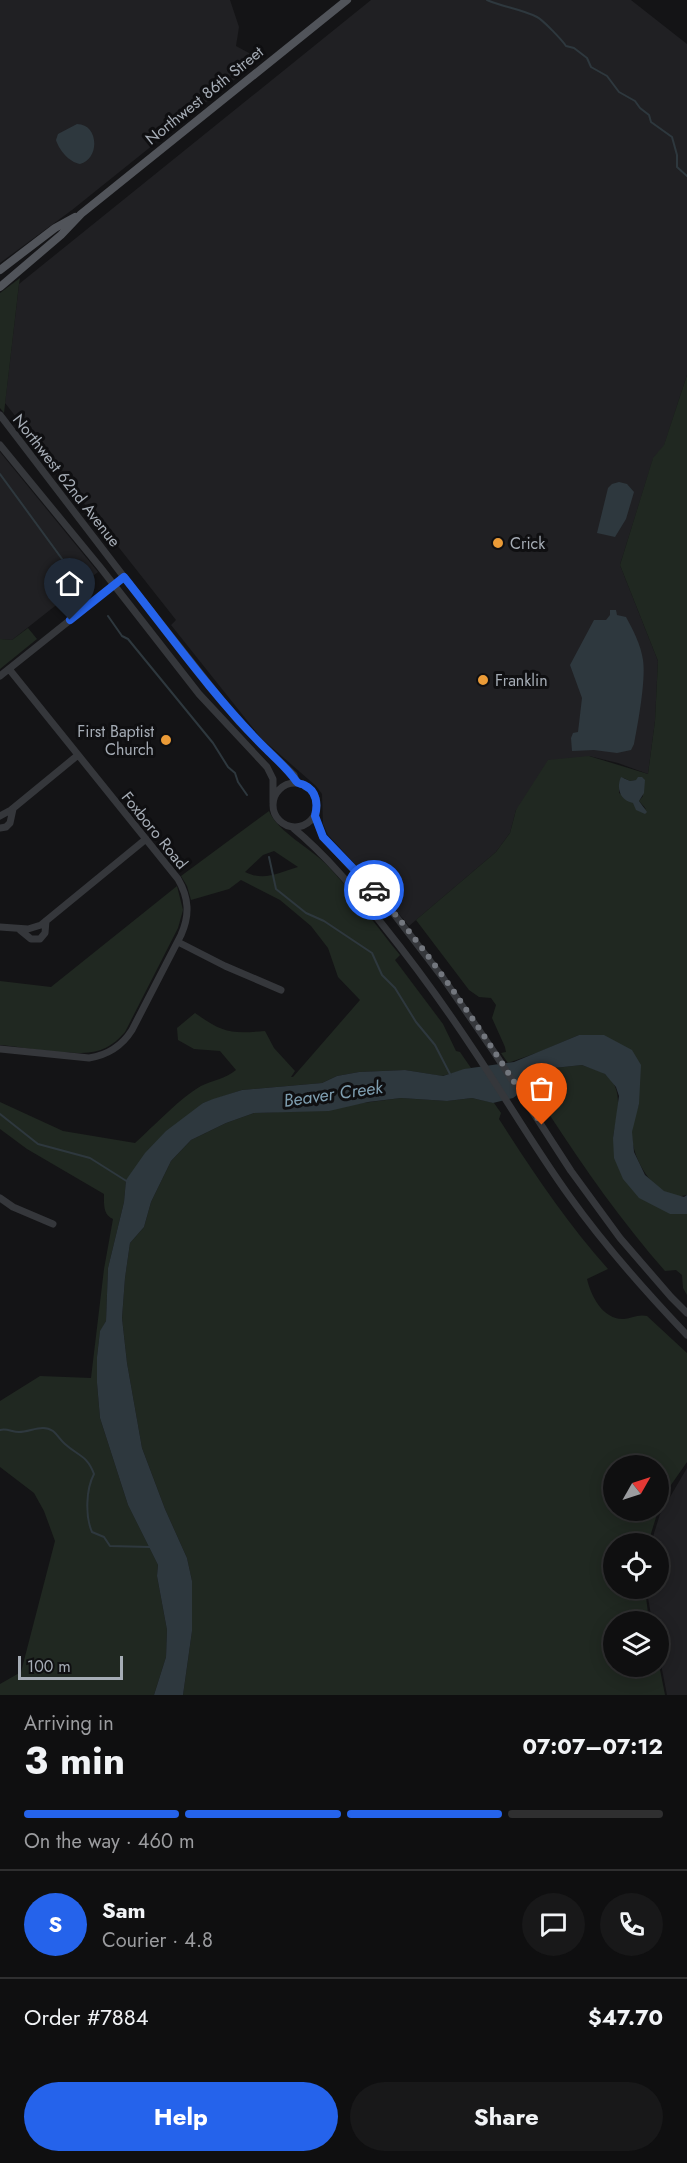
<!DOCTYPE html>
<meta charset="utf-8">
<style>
body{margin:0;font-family:Jost,sans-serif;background:#181819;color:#f1f3f6;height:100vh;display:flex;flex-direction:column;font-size:22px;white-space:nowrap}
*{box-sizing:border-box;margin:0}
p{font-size:20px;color:#9b9c9f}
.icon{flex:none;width:33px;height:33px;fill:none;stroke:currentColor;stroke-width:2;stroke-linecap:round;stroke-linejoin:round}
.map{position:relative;height:1695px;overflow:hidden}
.details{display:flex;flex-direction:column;background:#0f0f10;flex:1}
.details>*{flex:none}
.needle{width:39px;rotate:51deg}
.tools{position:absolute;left:603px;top:1455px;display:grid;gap:12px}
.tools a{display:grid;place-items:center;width:66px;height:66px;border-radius:50%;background:#0f0f10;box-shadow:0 3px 15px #0003,0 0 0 2px #2f2f30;font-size:30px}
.scale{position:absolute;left:18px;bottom:15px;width:105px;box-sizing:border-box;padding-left:6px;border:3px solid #a6adb6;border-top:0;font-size:16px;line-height:21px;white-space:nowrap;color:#a6adb6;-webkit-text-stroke:4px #0f0f11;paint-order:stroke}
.pin{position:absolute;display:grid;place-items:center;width:51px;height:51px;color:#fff;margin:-62px -26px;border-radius:50% 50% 50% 0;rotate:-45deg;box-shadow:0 0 6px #0007}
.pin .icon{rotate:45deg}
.courier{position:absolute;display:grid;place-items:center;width:60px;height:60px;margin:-30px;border:4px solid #2563eb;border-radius:50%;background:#fff;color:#222;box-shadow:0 2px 8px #0007}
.overview em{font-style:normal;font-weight:700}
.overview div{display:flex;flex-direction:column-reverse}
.overview{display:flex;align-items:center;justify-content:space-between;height:102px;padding:0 24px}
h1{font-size:39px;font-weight:700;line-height:45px}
.bar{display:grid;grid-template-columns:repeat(4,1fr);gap:9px 6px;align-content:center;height:72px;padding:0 24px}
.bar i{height:8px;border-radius:4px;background:#2f2f30}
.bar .on{background:#2563eb}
.bar p{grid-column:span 4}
.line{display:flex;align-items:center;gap:15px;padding:0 24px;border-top:2px solid #2f2f30}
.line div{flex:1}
.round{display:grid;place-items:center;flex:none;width:63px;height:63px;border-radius:32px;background:#181819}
.cta{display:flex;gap:12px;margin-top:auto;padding:12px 24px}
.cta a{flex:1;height:69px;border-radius:36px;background:#2563eb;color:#fff;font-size:24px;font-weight:700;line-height:69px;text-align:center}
.cta a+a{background:#181819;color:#f1f3f6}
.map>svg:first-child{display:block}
.built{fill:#202023}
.green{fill:#202821;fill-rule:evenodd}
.water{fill:#2e383e}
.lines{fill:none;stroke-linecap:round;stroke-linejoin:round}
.stream{stroke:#2e383e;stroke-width:2}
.minor{stroke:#35373b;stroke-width:7}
.major{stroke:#51545a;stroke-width:8}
.done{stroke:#73777e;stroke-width:6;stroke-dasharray:0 10.8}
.route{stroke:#2563eb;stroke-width:8}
.poi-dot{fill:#eb9b37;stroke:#0f0f11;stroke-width:2}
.labels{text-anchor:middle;stroke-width:6;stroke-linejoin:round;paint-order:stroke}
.street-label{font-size:16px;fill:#a6adb6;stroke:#0f0f11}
.poi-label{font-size:16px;fill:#a6adb6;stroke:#0f0f11;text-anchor:start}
.water-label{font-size:18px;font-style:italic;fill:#7e9eb0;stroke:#0f0f11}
</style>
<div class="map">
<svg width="687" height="1695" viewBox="0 0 687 1695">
<rect width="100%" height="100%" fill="#141416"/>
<path class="built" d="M0 0H230L239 27 236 46 260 59 72 210 0 263Z
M371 0H631L687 44V375L664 446 653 459 620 565 658 661 655 721 648 774 618 763 589 756 516 810 510 833 496 852 409 926 381 892 328 835 323 824 322 794 316 786 261 738 171 625 176 620 5 403 19 284Z
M0 452 98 572 12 640 0 639Z
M687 1468V1695H667L659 1654 658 1622 652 1621 647 1592V1589L658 1588V1544L651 1543 660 1514Z"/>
<path class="green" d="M20 278 19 284 4 413 0 408V293Z
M687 375V1195C657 1204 630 1157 632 1132 632 1122 636 1113 639 1104L579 1035 539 1052 508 1063 501 1053 506 1052 505 1047 492 1018 496 1005 491 998 479 997 469 990 416 920 496 852 510 833 516 810 548 760 589 756 648 774 655 721 658 661 620 565 653 458 664 445ZM624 778 630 781 636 780 643 796 639 801 646 809 619 793V784Z
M28 628 37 639 0 669V639L12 640Z
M269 811C278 832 310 848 326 864 353 892 375 925 400 955L395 960 443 1024 456 1051 460 1052 471 1068 442 1076 405 1070 359 1072 337 1076 322 1083 242 1090 203 1103 126 1180 124 1202 108 1268 106 1321 100 1332 97 1357V1383L100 1418 128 1505 158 1565 157 1576 167 1630 166 1657 154 1695H0V1684L21 1672 55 1541 44 1511 34 1493 0 1467V1401L40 1376 91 1378 104 1269 113 1219C103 1215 104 1204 104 1194L27 1149 0 1129V1102L63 1131 135 1143C154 1126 180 1098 201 1086 213 1080 225 1079 236 1070L220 1051 194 1049 178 1040 177 1028 195 1013C223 1033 231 1034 265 1031L274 1048 295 1071 291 1077H293L360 1000 338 977 328 948 311 926 280 900 241 880 229 889 191 900 187 886 181 876ZM274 851 298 867C279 872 265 882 245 872L263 855Z
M177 886 183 910 178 928 125 1032C119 1039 112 1045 103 1049 82 1059 25 1047 0 1045V981L51 987Z
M582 1065C589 1068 599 1070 605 1074 626 1090 616 1116 613 1138L670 1214H687V1295L683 1288 682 1275 676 1270 665 1271C621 1221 585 1169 549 1114L539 1109 526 1089 554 1068Z
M401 1098 447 1101 472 1098 494 1103 501 1113 499 1119C532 1171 567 1223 608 1269L587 1279C591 1296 603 1320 624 1319 632 1318 638 1314 647 1316L687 1353V1462L666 1492 659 1509 658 1466H614V1510L658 1511 648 1543 614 1544V1588L645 1589 649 1621 614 1622V1666L659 1665 665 1695H183L192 1631V1581L187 1558 165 1509 142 1448 127 1363 122 1318 125 1278 130 1243 144 1227 151 1202 171 1161 191 1140 226 1123 254 1113 302 1111Z"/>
<path class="water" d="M77 124C99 124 100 159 80 164 69 162 59 150 56 140L58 134Z
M619 482 627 484 634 492 626 519 615 537 597 533 608 488 612 484Z
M610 610H616L617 615 626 617C633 630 641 645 643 660 646 680 638 723 634 744L631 750 617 753 594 750 572 751 571 738 573 733 578 732 582 698 570 665 594 620H606L610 615Z
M621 777 630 781 636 780 638 777H642L645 780 644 793 639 801 647 812 645 814 636 810 633 803C620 801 616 788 621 777Z
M579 1035H604L632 1050 641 1065 639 1104 632 1132 634 1152 645 1175 664 1191 684 1197 687 1195V1214H670L639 1198 623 1179 614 1158 613 1138 619 1096 616 1087 605 1074 582 1065 554 1068 513 1098 493 1103 472 1098 447 1101 401 1098 368 1102 329 1111 254 1113 226 1123 191 1140 171 1161 151 1202 144 1227 130 1243 125 1278 122 1318 127 1363 142 1448 165 1509 187 1558 192 1581V1631L183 1695H154L166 1657 167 1630 157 1576 158 1565 128 1505 100 1418 97 1383V1357L100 1331 106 1321 108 1268 124 1202 126 1180 145 1153 166 1131 203 1103 213 1099 242 1090 322 1083 337 1076 359 1072 405 1070 443 1076 464 1069 514 1062Z"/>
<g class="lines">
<path class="stream" d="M487 0C503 7 521 9 537 17 543 20 562 40 566 46L574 48 587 58 591 67 607 76 619 92 635 101 640 108 649 115 651 122 672 137 677 155V167L687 176
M0 474 84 589
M108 616 122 636 128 639 213 743 228 767 235 773 238 782 247 795
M269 857 276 889 306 913 324 921 372 953 382 975 395 988 416 1022 435 1045 451 1076
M0 1114 38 1144 90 1158 128 1182
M0 1430C7 1428 12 1432 19 1432 27 1432 35 1428 43 1428 55 1428 57 1437 65 1444 78 1456 87 1455 94 1474 86 1489 85 1516 92 1532L104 1537 110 1546 150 1547"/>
<path class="minor" d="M0 415 124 577 239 722 294 775 297 783
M0 445 100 567 199 694 267 767 273 779V803
M0 676 124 577
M273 805a22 22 0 1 1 44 0a22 22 0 1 1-44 0Z
M0 816 11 810 78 755
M315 816 323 837 391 910 443 978 494 1052 571 1171 620 1238 671 1297 687 1313
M292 827C327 856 354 889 382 924 415 965 446 1008 475 1052 507 1100 536 1150 570 1197 605 1246 645 1291 687 1335
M0 828 6 827 10 823 13 809
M0 927 28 929 41 925 146 839
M20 930 31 939H40L45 933 46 921
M178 942 225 966 281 990
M0 1049 89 1058C108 1055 122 1046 132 1030L181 935C190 915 189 898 178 879L9 669
M0 1198 13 1207 53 1224"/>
<path class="major" d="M0 270 55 228 75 217
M0 287 61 235 81 214 347 0"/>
</g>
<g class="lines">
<path class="done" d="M374 890C438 961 490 1045 542 1125"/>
<path class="route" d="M70 620 124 577C170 635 213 696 265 748 276 759 287 768 296 781 299 785 300 783 304 785 317 791 318 804 315 816L323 837 374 890"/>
</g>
<g class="poi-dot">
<circle cx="498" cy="543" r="6"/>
<circle cx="483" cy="680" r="6"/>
<circle cx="166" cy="740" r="6"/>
</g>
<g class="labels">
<g class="street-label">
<text transform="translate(204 95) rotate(-39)" y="6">Northwest 86th Street</text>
<text transform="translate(67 480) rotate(52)" y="6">Northwest 62nd Avenue</text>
<text transform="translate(155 830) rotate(51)" y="6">Foxboro Road</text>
</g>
<g class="poi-label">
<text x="510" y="549">Crick</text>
<text x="495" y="686">Franklin</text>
<text x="154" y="737" text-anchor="end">First Baptist<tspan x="154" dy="18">Church</tspan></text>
</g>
<g class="water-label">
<text transform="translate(333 1094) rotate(-8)" y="6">Beaver Creek</text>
</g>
</g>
</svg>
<div class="tools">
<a><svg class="needle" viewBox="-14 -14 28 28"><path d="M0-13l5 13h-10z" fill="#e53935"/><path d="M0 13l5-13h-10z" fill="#9b9c9f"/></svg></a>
<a><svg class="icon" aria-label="locate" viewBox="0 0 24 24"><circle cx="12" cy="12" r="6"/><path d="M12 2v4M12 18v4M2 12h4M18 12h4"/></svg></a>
<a><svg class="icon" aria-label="layers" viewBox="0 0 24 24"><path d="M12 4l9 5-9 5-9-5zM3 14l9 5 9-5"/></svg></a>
</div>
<div class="scale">100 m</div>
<div class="pin" style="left:542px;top:1125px;background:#ea580c"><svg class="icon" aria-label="bag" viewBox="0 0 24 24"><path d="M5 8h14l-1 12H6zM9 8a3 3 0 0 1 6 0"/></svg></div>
<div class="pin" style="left:70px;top:620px;background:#1f2937"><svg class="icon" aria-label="home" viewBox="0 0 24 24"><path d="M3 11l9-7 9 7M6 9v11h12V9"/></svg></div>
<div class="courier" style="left:374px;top:890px"><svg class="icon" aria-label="car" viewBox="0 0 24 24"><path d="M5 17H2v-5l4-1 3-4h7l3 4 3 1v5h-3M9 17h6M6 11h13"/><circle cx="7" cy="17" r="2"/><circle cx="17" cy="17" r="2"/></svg></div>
</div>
<section class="details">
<div class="overview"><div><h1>3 min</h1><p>Arriving in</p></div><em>07:07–07:12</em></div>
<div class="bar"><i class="on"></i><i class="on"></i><i class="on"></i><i></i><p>On the way · 460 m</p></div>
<div class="line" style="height:108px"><b class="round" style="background:#2563eb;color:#fff">S</b><div><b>Sam</b><p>Courier · 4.8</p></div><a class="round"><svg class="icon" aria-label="chat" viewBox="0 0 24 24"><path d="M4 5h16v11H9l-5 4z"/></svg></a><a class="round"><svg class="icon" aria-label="phone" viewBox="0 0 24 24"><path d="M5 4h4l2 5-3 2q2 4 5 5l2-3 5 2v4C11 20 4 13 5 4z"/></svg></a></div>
<div class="line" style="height:78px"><div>Order #7884</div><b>$47.70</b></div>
<div class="cta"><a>Help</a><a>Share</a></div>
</section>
